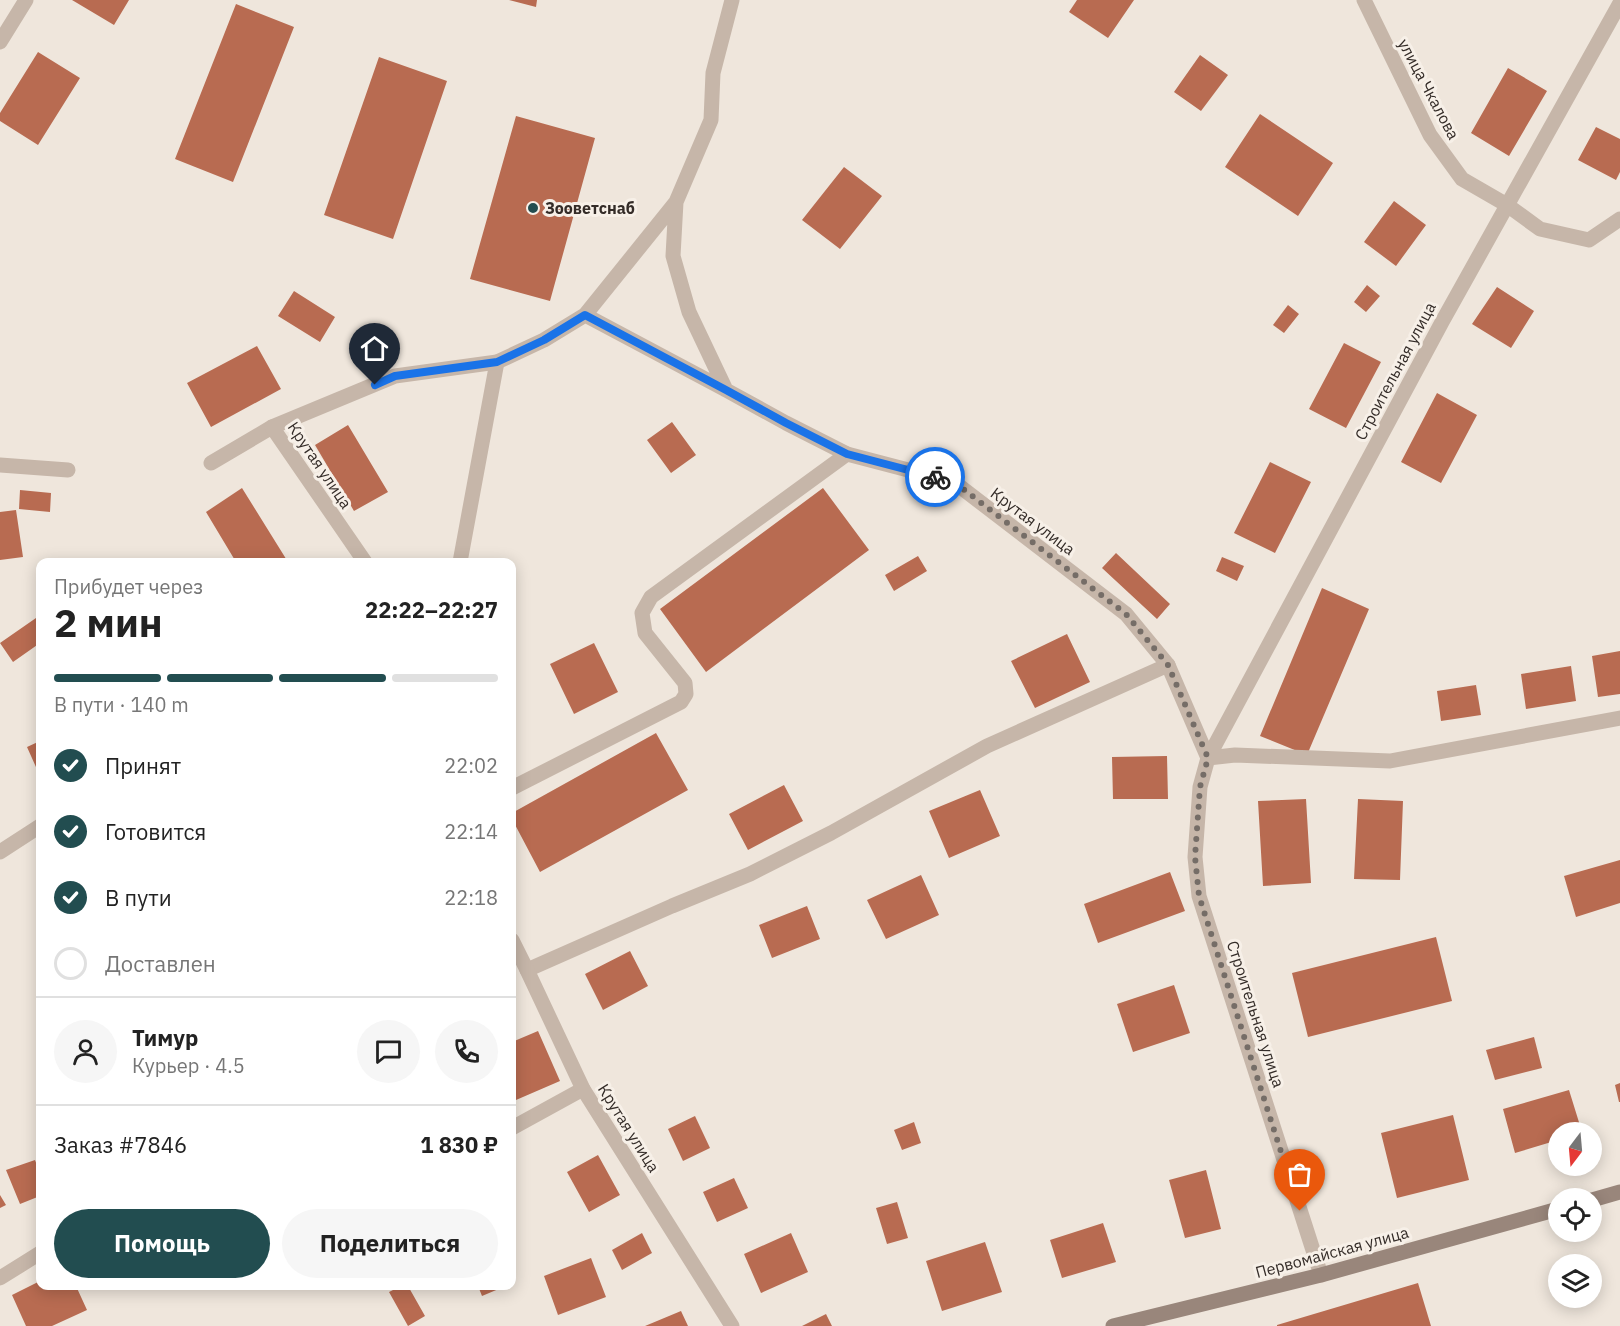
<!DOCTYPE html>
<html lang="ru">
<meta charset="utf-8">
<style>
body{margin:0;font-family:"IBM Plex Sans",sans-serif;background:#f6f6f6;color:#222;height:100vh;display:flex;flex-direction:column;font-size:22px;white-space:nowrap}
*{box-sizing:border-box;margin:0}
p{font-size:20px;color:#767676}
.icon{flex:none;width:33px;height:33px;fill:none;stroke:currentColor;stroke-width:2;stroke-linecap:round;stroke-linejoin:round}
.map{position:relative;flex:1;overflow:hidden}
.panel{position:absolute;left:36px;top:558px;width:480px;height:732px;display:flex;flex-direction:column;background:#fff;border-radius:12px;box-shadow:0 3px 15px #0003}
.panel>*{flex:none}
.needle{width:39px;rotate:196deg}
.buttons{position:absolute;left:1548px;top:1122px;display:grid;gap:12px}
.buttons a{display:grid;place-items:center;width:54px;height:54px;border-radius:50%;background:#fff;box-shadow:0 3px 15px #0003;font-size:30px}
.pin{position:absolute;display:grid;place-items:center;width:51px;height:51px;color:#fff;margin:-62px -26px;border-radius:50% 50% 50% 0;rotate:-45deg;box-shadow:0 0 6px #0007}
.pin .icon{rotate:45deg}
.courier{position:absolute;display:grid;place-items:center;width:60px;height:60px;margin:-30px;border:4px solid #1a73e8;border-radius:50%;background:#fff;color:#222;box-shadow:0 2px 8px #0007}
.summary em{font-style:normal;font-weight:700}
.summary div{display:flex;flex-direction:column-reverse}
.summary{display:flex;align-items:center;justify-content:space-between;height:102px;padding:0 18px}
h1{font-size:39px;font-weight:700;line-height:45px}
.bar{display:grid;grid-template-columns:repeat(4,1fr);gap:9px 6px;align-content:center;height:72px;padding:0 18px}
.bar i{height:8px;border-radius:4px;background:#e0e0e0}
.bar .active{background:#224d50}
.bar p{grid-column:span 4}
.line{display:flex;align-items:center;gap:15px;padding:0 18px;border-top:2px solid #e0e0e0}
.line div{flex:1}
.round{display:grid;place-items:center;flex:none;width:63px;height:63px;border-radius:32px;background:#f6f6f6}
ol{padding:0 18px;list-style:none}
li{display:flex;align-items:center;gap:18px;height:66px}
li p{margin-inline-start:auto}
li .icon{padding:6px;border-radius:50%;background:#224d50;color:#fff;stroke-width:4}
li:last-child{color:#767676}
li i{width:33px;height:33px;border:3px solid #e0e0e0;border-radius:50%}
.cta{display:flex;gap:12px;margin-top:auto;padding:12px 18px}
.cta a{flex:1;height:69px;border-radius:36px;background:#224d50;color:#fff;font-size:24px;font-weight:700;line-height:69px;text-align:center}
.cta a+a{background:#f6f6f6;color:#222}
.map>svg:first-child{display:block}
.building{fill:#b86b51}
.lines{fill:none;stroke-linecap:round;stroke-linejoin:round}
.lane{stroke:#c6b6a9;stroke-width:15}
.street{stroke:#c6b6a9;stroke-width:15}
.secondary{stroke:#99867b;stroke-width:15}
.done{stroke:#756d67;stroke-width:6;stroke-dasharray:0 10.8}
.route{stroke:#1a73e8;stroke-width:8}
.poi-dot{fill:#224d50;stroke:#f7f0e8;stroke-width:2}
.labels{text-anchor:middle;stroke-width:6;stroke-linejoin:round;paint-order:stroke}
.street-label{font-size:16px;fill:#342c28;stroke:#f7f0e8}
.poi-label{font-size:16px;font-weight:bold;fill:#342c28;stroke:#f7f0e8;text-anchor:start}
</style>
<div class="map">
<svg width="1620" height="1326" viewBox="0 0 1620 1326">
<rect width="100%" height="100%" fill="#efe6dc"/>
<path class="building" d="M72 0H129L114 25Z
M509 0H537L536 7Z
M1077 0H1134L1108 38 1069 12Z
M236 4 294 27 233 182 175 159Z
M38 52 80 78 38 145 0 121V113Z
M1200 55 1228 75 1201 111 1174 92Z
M379 57 447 81 393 239 324 215Z
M1508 68 1547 91 1509 156 1471 133Z
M1260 114 1333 163 1298 216 1225 167Z
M516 116 595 138 550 301 470 279Z
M1596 127 1620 139V172L1616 180 1578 160Z
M844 167 882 196 840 249 802 220Z
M1394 201 1426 225 1396 266 1364 242Z
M1367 285 1380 296 1366 312 1354 302Z
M1497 287 1534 311 1511 348 1472 324Z
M294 291 335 317 320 342 278 316Z
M1288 305 1299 314 1284 333 1273 325Z
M1344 343 1381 362 1346 428 1309 409Z
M257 346 281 389 211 427 187 383Z
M1437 393 1477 415 1441 483 1401 462Z
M672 422 696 455 671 473 647 440Z
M348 425 388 492 354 511 315 445Z
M1270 462 1311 482 1275 553 1234 533Z
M242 488 288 562H236L206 512Z
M823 488 869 550 706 672 660 609Z
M20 490 51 493 50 512 19 509Z
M16 510 23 557 0 560V512Z
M1116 553 1170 604 1157 619 1102 568Z
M918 556 927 571 894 591 885 575Z
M1222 557 1244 566 1237 581 1216 571Z
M1322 588 1369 609 1307 755 1260 736Z
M36 618 40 623V643L13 662 0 643Z
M1067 634 1090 682 1035 708 1011 661Z
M594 643 618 692 574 714 550 664Z
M1620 651V694L1598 697 1592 656Z
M1571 666 1576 701 1526 709 1521 674Z
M1476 685 1481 715 1441 721 1437 691Z
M656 733 688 790 540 872 512 819V813Z
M40 741V776L27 747Z
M1167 756 1168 799H1113L1112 757Z
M784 785 803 821 748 850 729 814Z
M980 790 1000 836 949 858 929 811Z
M1306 799 1311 883 1263 886 1258 801Z
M1358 799 1403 801 1400 880 1354 879Z
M1620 860V903L1576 917 1564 876Z
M1170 872 1185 911 1098 943 1084 904Z
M921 875 939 915 886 939 867 900Z
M807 906 820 939 772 958 759 925Z
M1436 937 1452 1001 1308 1037 1292 973Z
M630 951 648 986 603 1010 585 974Z
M1174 985 1190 1033 1133 1052 1117 1004Z
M538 1031 560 1081 516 1100 512 1090V1042Z
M1534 1037 1542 1068 1495 1080 1486 1050Z
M1620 1083V1102H1619L1615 1085Z
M1569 1090 1582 1132H1558V1140L1515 1153 1503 1109Z
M1453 1115 1469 1180 1397 1198 1381 1133Z
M695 1116 710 1148 683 1161 668 1129Z
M914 1122 921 1143 902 1150 894 1130Z
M598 1155 620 1195 589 1212 567 1172Z
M35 1160 40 1173V1196L20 1204 6 1170Z
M1206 1170 1221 1229 1185 1238 1169 1180Z
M734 1178 748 1208 717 1222 703 1192Z
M0 1195 6 1205 0 1208Z
M897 1202 908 1238 887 1244 876 1208Z
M1103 1223 1116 1262 1062 1278 1050 1240Z
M642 1233 652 1253 622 1270 612 1250Z
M791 1233 808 1272 761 1293 744 1254Z
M985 1242 1002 1292 942 1311 926 1261Z
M591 1258 606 1297 558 1315 544 1276Z
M40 1281V1286H76L87 1310 52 1326H26L12 1295Z
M1418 1283 1431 1326H1277V1325Z
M401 1286H408L425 1316 408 1326 389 1292Z
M478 1286H500L501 1288 482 1296Z
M681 1311 688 1326H645Z
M826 1314 832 1326H802Z"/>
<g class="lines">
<path class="lane" d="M211 463 272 427
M0 465 68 470
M460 562 497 362
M512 788 681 702 686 694 685 683 645 633 642 613 651 597 847 454
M527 970 672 906 750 874 831 833 987 746 1168 665
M512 1128 583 1089
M0 1278 40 1253"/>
<path class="street" d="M1364 0 1430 135 1462 179 1507 205 1540 229 1589 240 1620 219
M0 42 26 0
M585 315 726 390 786 423 847 454 954 482 1126 614 1168 665 1208 758
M726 390 689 312 673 256 676 202 711 120 713 73 732 0
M365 562 272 427 395 376 497 362 544 340 585 315 676 202
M1208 758 1235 755 1390 761 1620 718
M0 852 40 826
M512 940 527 970 583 1089 732 1326
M1321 1275 1199 896 1195 857 1200 787 1208 758 1442 322 1620 3"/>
<path class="secondary" d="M1592 1200 1620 1192
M1113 1326 1321 1275 1558 1209"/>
</g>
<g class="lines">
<path class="done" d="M935 477 954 482 1126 614 1168 665 1208 758 1200 787 1195 857 1199 896 1300 1211"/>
<path class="route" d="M375 385 395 376 497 362 544 340 585 315 726 390 786 423 847 454 935 477"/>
</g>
<circle class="poi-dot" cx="533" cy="208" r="6"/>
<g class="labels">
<g class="street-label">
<text transform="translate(1429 89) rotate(62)" y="6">улица Чкалова</text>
<text transform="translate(1395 371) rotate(-62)" y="6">Строительная улица</text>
<text transform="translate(320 465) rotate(56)" y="6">Крутая улица</text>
<text transform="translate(1033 521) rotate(37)" y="6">Крутая улица</text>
<text transform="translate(1256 1014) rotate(72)" y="6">Строительная улица</text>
<text transform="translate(629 1128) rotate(58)" y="6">Крутая улица</text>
<text transform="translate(1332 1252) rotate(-15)" y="6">Первомайская улица</text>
</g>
<g class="poi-label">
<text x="545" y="214">Зооветснаб</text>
</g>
</g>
</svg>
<div class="buttons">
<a><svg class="needle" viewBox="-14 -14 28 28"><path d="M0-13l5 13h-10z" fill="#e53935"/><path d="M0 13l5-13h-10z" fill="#767676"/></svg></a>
<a><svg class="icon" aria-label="locate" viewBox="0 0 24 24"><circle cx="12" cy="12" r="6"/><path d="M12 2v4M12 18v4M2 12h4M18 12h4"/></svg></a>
<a><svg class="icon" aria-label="layers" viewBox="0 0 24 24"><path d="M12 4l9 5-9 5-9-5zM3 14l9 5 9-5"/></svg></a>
</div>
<div class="pin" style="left:1300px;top:1211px;background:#ea580c"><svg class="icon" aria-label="bag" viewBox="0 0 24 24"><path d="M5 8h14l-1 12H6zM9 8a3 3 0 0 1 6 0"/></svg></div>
<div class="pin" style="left:375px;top:385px;background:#1f2937"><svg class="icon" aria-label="home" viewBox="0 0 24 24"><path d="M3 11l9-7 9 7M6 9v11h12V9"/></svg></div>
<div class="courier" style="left:935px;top:477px"><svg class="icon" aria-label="bike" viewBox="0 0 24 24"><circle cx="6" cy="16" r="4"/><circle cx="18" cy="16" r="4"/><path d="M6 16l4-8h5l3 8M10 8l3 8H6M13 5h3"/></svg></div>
<section class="panel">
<div class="summary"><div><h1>2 мин</h1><p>Прибудет через</p></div><em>22:22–22:27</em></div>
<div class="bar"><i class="active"></i><i class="active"></i><i class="active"></i><i></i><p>В пути · 140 m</p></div>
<ol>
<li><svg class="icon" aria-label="check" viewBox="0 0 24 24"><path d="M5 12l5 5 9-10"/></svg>Принят<p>22:02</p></li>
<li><svg class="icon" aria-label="check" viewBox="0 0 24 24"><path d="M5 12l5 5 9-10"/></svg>Готовится<p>22:14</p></li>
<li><svg class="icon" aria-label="check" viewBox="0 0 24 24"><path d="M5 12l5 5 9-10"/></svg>В пути<p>22:18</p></li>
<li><i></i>Доставлен</li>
</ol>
<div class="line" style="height:108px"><a class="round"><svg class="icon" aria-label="person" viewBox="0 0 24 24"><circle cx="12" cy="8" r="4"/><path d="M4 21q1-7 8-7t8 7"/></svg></a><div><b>Тимур</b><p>Курьер · 4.5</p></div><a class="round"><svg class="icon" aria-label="chat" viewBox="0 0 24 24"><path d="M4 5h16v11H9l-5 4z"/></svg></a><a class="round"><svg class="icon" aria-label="phone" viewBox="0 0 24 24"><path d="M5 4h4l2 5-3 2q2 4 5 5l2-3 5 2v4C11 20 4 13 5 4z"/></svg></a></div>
<div class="line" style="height:78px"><div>Заказ #7846</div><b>1 830 ₽</b></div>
<div class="cta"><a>Помощь</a><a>Поделиться</a></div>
</section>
</div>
